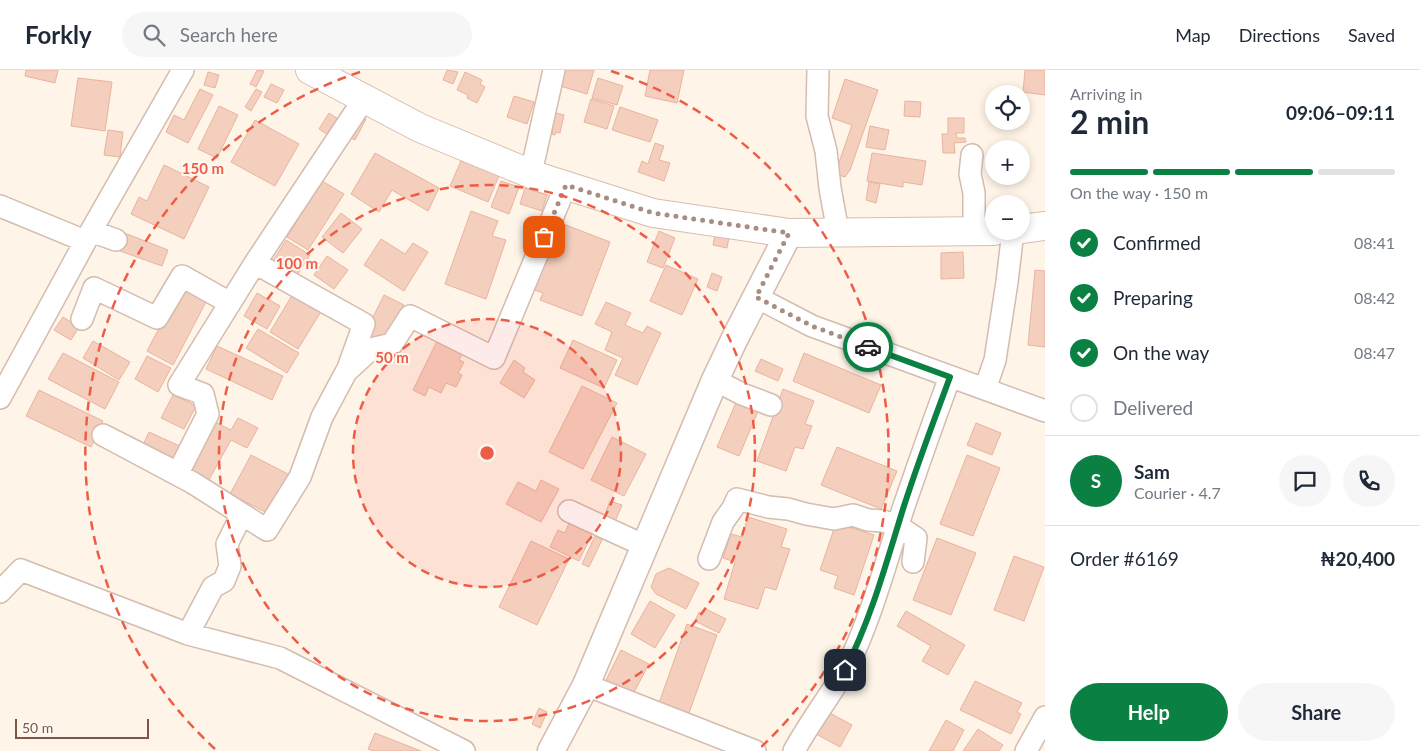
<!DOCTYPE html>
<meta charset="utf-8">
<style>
body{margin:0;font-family:Lato,sans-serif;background:#f6f6f7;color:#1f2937;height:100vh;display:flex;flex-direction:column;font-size:19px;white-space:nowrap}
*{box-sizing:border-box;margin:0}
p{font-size:16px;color:#747a83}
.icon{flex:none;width:28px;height:28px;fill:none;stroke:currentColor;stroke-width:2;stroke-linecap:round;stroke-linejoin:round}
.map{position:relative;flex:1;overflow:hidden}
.sheet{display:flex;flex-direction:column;background:#fff;width:375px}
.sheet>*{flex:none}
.tools{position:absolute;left:985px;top:15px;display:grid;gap:10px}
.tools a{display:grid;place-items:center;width:45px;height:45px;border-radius:50%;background:#fff;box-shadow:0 2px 8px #0003;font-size:25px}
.scale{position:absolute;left:15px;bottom:12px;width:134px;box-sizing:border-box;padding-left:5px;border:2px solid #7b5649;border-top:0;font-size:14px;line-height:18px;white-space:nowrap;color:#7b5649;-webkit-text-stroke:4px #fff8f0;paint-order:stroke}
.pin{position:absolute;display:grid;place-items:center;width:42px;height:42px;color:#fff;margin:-21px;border-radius:10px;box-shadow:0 2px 8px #0006}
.courier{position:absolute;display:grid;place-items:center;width:50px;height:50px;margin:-25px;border:4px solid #0b8043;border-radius:50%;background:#fff;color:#222;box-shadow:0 1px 6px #0007}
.overview em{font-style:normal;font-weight:700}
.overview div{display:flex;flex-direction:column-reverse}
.overview{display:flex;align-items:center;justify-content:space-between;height:85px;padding:0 25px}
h1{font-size:32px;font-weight:700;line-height:38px}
.bar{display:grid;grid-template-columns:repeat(4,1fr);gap:8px 5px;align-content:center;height:60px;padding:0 25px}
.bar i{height:6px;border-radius:4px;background:#e0e1e3}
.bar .active{background:#0b8043}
.bar p{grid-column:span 4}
.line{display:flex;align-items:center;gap:12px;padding:0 25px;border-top:1px solid #e0e1e3}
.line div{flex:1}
.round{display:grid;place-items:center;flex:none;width:52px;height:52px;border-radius:26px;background:#f6f6f7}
ol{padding:0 25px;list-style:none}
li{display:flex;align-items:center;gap:15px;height:55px}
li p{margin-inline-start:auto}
li .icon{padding:5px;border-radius:50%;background:#0b8043;color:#fff;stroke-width:4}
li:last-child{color:#747a83}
li i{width:28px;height:28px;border:2px solid #e0e1e3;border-radius:50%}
.primary-button{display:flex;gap:10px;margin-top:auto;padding:10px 25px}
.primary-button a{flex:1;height:58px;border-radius:30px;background:#0b8043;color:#fff;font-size:20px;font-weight:700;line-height:58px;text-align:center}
.primary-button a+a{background:#f6f6f7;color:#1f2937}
header{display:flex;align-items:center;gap:30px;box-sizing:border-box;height:70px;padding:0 25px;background:#fff;border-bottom:1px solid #e0e1e3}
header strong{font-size:24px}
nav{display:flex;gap:28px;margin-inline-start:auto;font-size:18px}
.search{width:350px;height:45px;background:#f6f6f7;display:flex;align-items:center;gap:12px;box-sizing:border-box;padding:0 18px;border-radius:28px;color:#747a83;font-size:19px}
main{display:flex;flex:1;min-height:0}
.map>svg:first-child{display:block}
.building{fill:#f5cfbe;stroke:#e9b39d}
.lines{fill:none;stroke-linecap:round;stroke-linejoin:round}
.minor-casing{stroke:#d4bcaf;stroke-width:24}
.tertiary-casing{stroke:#d4bcaf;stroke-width:29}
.secondary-casing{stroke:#d9bdaf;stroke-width:30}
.minor{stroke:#fff;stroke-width:21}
.tertiary{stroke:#fff;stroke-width:26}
.secondary{stroke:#fff;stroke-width:28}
.done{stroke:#a98d81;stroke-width:5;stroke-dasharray:0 9}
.route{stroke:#0b8043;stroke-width:6}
.ring{fill:none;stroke:#ef5c46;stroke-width:2.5;stroke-dasharray:9 6}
.centre{fill:#ef5c46;stroke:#fff8f0;stroke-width:2.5}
.ring-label{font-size:15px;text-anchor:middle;font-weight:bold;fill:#ef5c46;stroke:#fff8f0;stroke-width:4;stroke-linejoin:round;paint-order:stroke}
</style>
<header>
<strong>Forkly</strong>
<div class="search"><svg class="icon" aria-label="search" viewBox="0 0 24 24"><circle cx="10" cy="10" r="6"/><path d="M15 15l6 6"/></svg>Search here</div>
<nav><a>Map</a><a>Directions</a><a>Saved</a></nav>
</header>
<main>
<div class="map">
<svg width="1045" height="681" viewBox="0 0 1045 681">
<rect width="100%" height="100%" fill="#fef4e8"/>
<path class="building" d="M26 0H58L55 13 25 6Z
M257 0 264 1 256 17 250 14Z
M447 0 458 2 453 14 443 10Z
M561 0H594L587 24 557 15Z
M650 0H684L677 33 645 26Z
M1025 0H1045V25L1023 22Z
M208 2 219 5 215 18 204 15Z
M465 2 482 10 480 14 485 17 477 33 467 28 468 25 457 20Z
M78 8 112 12 105 61 71 56Z
M598 8 623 16 617 35 592 28Z
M845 9 878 20 850 100 845 107 835 104 852 55 832 48Z
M271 14 284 20 277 33 264 27Z
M200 19 213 25 188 73 166 62 174 45 184 50Z
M256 19 262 22 251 41 245 37Z
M514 26 534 32 527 54 507 47Z
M591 29 614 36 607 59 584 52Z
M905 31 921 32 920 47 904 46Z
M219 36 238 45 217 88 198 79Z
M620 37 658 50 650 72 612 60Z
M354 42 366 49 355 70 342 64Z
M552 42 564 45 560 63 556 62 555 65 552 64 553 60 548 59Z
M329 43 338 49 328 65 319 59Z
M948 48H964V63H956L957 68H965L966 72 954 73 955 83H943L942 64H948Z
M255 50 299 74 275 116 231 92Z
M870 56 889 60 885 80 866 77Z
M108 60 123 62 120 87 104 85Z
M655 73 664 76 659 90 670 93 664 111 638 102 642 91 648 94Z
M375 83 439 118 428 141 392 120 379 142 351 124Z
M872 83 926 91 922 115 903 112V117L867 111Z
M470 88 501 101 488 132 450 116 461 91 468 93Z
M164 95 209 117 184 169 131 144 139 127 147 131Z
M322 111 344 124 308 180 287 167Z
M501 111 519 117 509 144 491 137Z
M869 112 880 114 876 133 866 130Z
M525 118 547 125 542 141 520 134Z
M471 141 498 151 492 166 506 170 486 229 445 214Z
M341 143 362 159 343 183 322 167Z
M558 152 610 172 582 246 540 230 543 223 532 219Z
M659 161 675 168 663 198 647 192Z
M127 164 168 180 162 196 120 181Z
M715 165 729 167 727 178 713 175Z
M381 169 405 184 413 173 428 182 404 221 364 195Z
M286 170 310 185 296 207 272 192Z
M963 182 964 208 941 209V183Z
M327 186 348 200 334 219 314 205Z
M666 195 698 209 682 245 650 231Z
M1035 200 1045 201V277L1028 275Z
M712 203 722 207 717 221 707 217Z
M182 215 208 228 173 295 147 281Z
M294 222 322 240 298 279 270 262Z
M257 223 280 236 267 259 244 246Z
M384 225 404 235 385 275 364 265Z
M606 232 631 243 625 255 643 263 647 256 661 263 637 315 615 305 623 288 605 280 612 262 595 254Z
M63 247 79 257 71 270 54 260Z
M258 259 299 283 287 303 246 278Z
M439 267 464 280 459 290 464 292 458 303 462 305 456 317 446 313 441 323 429 317 425 326 413 320Z
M573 270 617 290 604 318 560 298Z
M93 271 130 292 119 310 83 288Z
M217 276 283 306 272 330 206 299Z
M63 283 119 312 105 339 48 309Z
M804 283 881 315 869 343 793 311Z
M147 286 171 298 158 322 135 309Z
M761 289 783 299 778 311 755 301Z
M514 290 525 298 523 302 535 310 524 328 500 313Z
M582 316 617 333 583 399 549 382Z
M783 319 814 331 805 354 812 356 803 379 795 377 786 401 757 391Z
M39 320 103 351 91 377 26 346Z
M173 325 196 336 184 359 161 348Z
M737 330 759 339 739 386 717 377Z
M238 348 258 358 247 378 231 370 206 415 183 402 211 350 231 360Z
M976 353 1001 363 992 385 967 375Z
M149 362 184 378 178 391 143 375Z
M612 367 646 384 624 426 591 410Z
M837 377 897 401 881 439 821 415Z
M251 385 290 405 269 444 230 424Z
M967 385 1000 398 973 466 940 454Z
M541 410 559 419 541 452 506 434 518 412 536 421Z
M610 431 622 435 614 454 603 450Z
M748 447 787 459 781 477 790 479 776 520 765 517 758 539 724 529 735 492 723 488 731 464 742 467Z
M569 453 592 464 579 491 550 477 558 460 565 463Z
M836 453 874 465 854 525 834 518 838 506 820 500Z
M595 466 602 470 589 497 582 494Z
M937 468 976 483 951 545 913 530Z
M531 471 569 489 537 555 499 537Z
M1014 486 1044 497 1024 551 994 540Z
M669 498 699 513 686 539 656 524 651 517 656 504Z
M650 531 675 545 655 578 631 564Z
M706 539 726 549 719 563 695 551 699 542 703 544Z
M906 541 965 575 948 605 922 591 931 576 897 556Z
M687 554 717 565 689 643 659 633Z
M621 580 649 594 632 626 605 612Z
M975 611 1022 633 1017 642 1021 644 1011 664 960 640Z
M539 638 547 642 540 658 532 654Z
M828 642 852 655 840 677 816 664Z
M946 650 964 660 953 681H929Z
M978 659 1003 675 999 681H963Z
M375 663 421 681H374L368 679Z"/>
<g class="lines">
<defs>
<path id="minor" d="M818 0 817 46 826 81 830 118 838 162
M972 85 970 104 974 123V162
M531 103 554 0
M0 136 85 171
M91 161 116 170
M255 193 364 254 348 298
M756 227 812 256 1045 341
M82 249 94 218 157 248 182 206 230 233
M715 310 742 324 771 335
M985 319 995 290 1007 212 1013 161
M0 328 91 161 183 0
M193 413 103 365 178 403 208 344 203 324 179 315 255 193 364 29
M569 441 645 476
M709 489 723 452 733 438 737 429 768 437 788 439 806 444 834 449 853 445 868 450 883 451 898 456 916 468 913 492
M0 522 21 500 188 564 280 588 464 681
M188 564 213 517 224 511 230 496 227 474 242 444 193 413 267 460 300 407 322 347 346 302 371 279 392 274 410 246 494 288 566 115
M586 615 755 681
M794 681C814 644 842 612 858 573 877 529 889 482 904 436 919 393 934 349 950 307
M1026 681 1045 647"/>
<path id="tertiary" d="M551 681 586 615 715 310 735 268 789 163"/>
<path id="secondary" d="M310 0 420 58 536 106 653 143 789 163 994 161
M1021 159 1045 156"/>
</defs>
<use href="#minor" class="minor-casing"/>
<use href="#tertiary" class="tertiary-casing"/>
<use href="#secondary" class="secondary-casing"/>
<use href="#minor" class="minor"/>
<use href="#tertiary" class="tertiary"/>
<use href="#secondary" class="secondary"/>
</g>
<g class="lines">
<path class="done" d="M544 167 566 115 653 143 789 163 756 227 812 256 868 277"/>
<path class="route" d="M845 600C871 549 886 494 903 439 917 395 934 350 950 307L868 277"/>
</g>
<circle cx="487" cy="383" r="134" fill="#ef5c46" fill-opacity=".12"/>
<g class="ring">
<circle cx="487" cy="383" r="134"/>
<circle cx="487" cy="383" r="268"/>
<path d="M215 679A402 402 0 0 1 363 1M611 1A402 402 0 0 1 759 679"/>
</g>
<circle cx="487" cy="383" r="8" class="centre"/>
<g class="ring-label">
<text x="203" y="104">150 m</text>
<text x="297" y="199">100 m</text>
<text x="392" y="293">50 m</text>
</g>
</svg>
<div class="tools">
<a><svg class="icon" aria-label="locate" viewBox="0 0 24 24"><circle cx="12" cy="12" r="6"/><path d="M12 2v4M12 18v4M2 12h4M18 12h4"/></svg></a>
<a>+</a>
<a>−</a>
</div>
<div class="scale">50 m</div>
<div class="pin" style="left:544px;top:167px;background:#ea580c"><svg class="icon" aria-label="bag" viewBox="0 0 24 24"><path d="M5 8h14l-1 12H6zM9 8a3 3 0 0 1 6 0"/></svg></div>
<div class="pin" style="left:845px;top:600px;background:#1f2937"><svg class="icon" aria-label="home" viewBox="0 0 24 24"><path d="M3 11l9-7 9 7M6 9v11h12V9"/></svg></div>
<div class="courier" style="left:868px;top:277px"><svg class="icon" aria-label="car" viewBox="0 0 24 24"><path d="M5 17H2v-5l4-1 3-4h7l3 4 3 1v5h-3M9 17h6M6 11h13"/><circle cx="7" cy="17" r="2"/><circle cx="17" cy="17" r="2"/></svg></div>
</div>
<section class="sheet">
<div class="overview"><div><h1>2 min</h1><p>Arriving in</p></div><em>09:06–09:11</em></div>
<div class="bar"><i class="active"></i><i class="active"></i><i class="active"></i><i></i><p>On the way · 150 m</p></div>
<ol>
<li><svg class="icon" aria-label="check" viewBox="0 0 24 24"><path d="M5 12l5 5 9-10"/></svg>Confirmed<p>08:41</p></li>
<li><svg class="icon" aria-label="check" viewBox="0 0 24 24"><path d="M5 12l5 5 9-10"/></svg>Preparing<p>08:42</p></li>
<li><svg class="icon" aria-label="check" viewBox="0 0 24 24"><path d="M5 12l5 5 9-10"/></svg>On the way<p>08:47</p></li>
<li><i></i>Delivered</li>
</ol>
<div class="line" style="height:90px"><b class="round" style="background:#0b8043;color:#fff">S</b><div><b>Sam</b><p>Courier · 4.7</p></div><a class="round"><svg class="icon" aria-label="chat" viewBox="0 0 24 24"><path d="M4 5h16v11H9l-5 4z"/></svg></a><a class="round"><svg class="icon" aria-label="phone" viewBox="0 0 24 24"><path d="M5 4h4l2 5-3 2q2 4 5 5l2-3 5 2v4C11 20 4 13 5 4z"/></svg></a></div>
<div class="line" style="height:65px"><div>Order #6169</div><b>₦20,400</b></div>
<div class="primary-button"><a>Help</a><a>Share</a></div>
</section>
</main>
